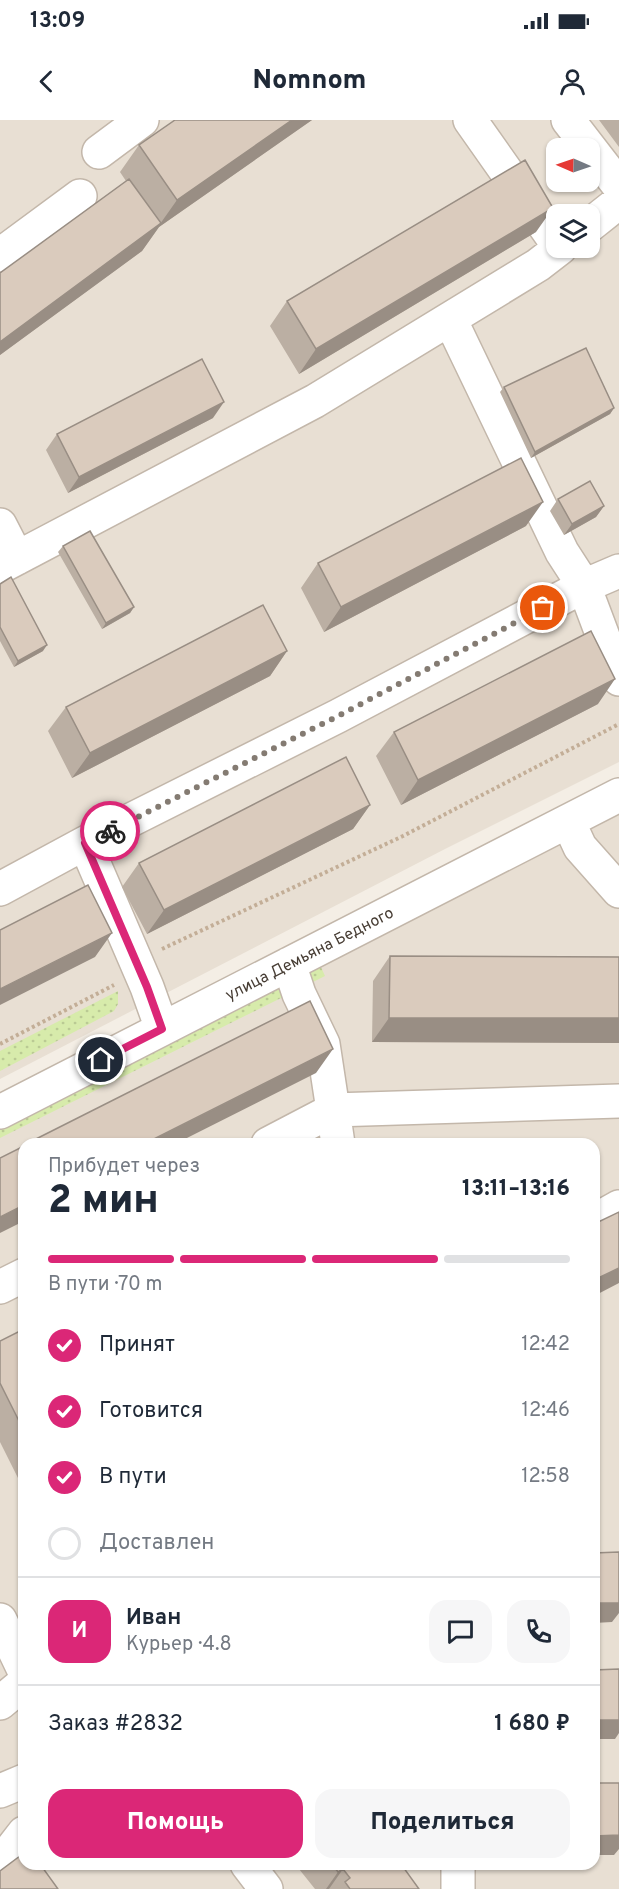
<!DOCTYPE html>
<html lang="ru">
<meta charset="utf-8">
<style>
body{margin:0;font-family:Overpass,sans-serif;background:#f6f6f7;color:#1f2937;height:100vh;display:flex;flex-direction:column;font-size:22px;white-space:nowrap}
*{box-sizing:border-box;margin:0}
p{font-size:20px;color:#747a83}
.icon{flex:none;width:33px;height:33px;fill:none;stroke:currentColor;stroke-width:2;stroke-linecap:round;stroke-linejoin:round}
.map{position:relative;flex:1;overflow:hidden}
.panel{position:absolute;left:18px;top:1018px;width:582px;height:732px;display:flex;flex-direction:column;background:#fff;border-radius:18px;box-shadow:0 2px 4px #0004}
.panel>*{flex:none}
.needle{width:39px;rotate:272deg}
.buttons{position:absolute;left:546px;top:18px;display:grid;gap:12px}
.buttons a{display:grid;place-items:center;width:54px;height:54px;border-radius:12px;background:#fff;box-shadow:0 2px 4px #0004;font-size:30px}
.pin{position:absolute;display:grid;place-items:center;width:51px;height:51px;color:#fff;margin:-26px;border:3px solid #fff;border-radius:50%;box-shadow:0 2px 6px #0007}
.courier{position:absolute;display:grid;place-items:center;width:60px;height:60px;margin:-30px;border:4px solid #db2777;border-radius:50%;background:#fff;color:#222;box-shadow:0 2px 8px #0007}
.headline em{font-style:normal;font-weight:800}
.headline div{display:flex;flex-direction:column-reverse}
.headline{display:flex;align-items:center;justify-content:space-between;height:102px;padding:0 30px}
h1{font-size:39px;font-weight:800;line-height:45px}
.bar{display:grid;grid-template-columns:repeat(4,1fr);gap:9px 6px;align-content:center;height:72px;padding:0 30px}
.bar i{height:8px;border-radius:4px;background:#e0e1e3}
.bar .active{background:#db2777}
.bar p{grid-column:span 4}
.line{display:flex;align-items:center;gap:15px;padding:0 30px;border-top:2px solid #e0e1e3}
.line div{flex:1}
.round{display:grid;place-items:center;flex:none;width:63px;height:63px;border-radius:18px;background:#f6f6f7}
ol{padding:0 30px;list-style:none}
li{display:flex;align-items:center;gap:18px;height:66px}
li p{margin-inline-start:auto}
li .icon{padding:6px;border-radius:50%;background:#db2777;color:#fff;stroke-width:4}
li:last-child{color:#747a83}
li i{width:33px;height:33px;border:3px solid #e0e1e3;border-radius:50%}
.primary-button{display:flex;gap:12px;margin-top:auto;padding:12px 30px}
.primary-button a{flex:1;height:69px;border-radius:18px;background:#db2777;color:#fff;font-size:24px;font-weight:800;line-height:69px;text-align:center}
.primary-button a+a{background:#f6f6f7;color:#1f2937}
.status{display:flex;justify-content:space-between;align-items:center;height:42px;padding:0 30px;background:#fff;direction:ltr}
.status svg{height:16px;fill:currentColor}
header{display:flex;justify-content:space-between;align-items:center;height:78px;padding:0 30px;background:#fff;font-size:27px;font-weight:800}
.map>svg:first-child{display:block}
.residential{fill:#e8dfd3;fill-rule:evenodd}
.grass{fill:url(#grass-dots)}
.lines{fill:none;stroke-linecap:round;stroke-linejoin:round}
.minor-casing{stroke:#c3b7aa;stroke-width:36}
.path{stroke:#c3ae97;stroke-width:4;stroke-dasharray:3 3;stroke-linecap:butt}
.minor{stroke:#fff;stroke-width:33}
.wall{fill:#bbafa3}
.shaded-wall{fill:#998e84}
.building{fill:#dacbbd;stroke:#998e84;stroke-width:1.5}
.done{stroke:#847b72;stroke-width:6;stroke-dasharray:0 10.8}
.route{stroke:#db2777;stroke-width:8}
.labels{text-anchor:middle;stroke-width:6;stroke-linejoin:round;paint-order:stroke}
.street-label{font-size:16px;fill:#473d34;stroke:#fff}
</style>
<div class="status"><b>13:09</b><svg viewBox="0 0 49 12"><path d="M0 12V9h3v3zM5 12V6h3v6zM10 12V3h3v9zM15 12V0h3v12zM26 1h20v11H26zM47 4h2v5h-2z"/></svg></div>
<header><svg class="icon" aria-label="back" viewBox="0 0 24 24"><path d="M15 5l-7 7 7 7"/></svg>Nomnom<svg class="icon" aria-label="person" viewBox="0 0 24 24"><circle cx="12" cy="8" r="4"/><path d="M4 21q1-7 8-7t8 7"/></svg></header>
<div class="map">
<svg width="619" height="1769" viewBox="0 0 619 1769">
<defs>
<pattern id="grass-dots" width="8" height="8" patternUnits="userSpaceOnUse" patternTransform="scale(1.5)"><rect width="8" height="8" fill="#d7ebab"/><path d="M2 2h.1M6 6h.1" fill="none" stroke="#baca94" stroke-width="1.8" stroke-linecap="round"/></pattern>
</defs>
<rect width="100%" height="100%" fill="#f4eee5"/>
<path class="residential" d="M0 0H619V642L445 729 0 959ZM556 28H590V62H556ZM556 94H590V128H556Z
M619 669V1769H0V988ZM24 1024H594V1744H24Z"/>
<path class="grass" d="M316 836 325 856 0 1018V996Z
M118 871V884L114 891 0 951V931Z"/>
<g class="lines">
<defs>
<path id="minor" d="M470 0 556 122
M568 0 619 66
M99 32 142 0
M590 105 619 82
M0 135 80 76
M450 199 562 432 584 466 619 559
M0 405 17 438
M0 447 315 281 538 145 560 128
M568 701 580 727 619 771
M85 723 338 596 584 466 619 451
M0 769 85 723 147 867 162 909
M0 992 619 675
M268 1024 333 990 323 924 299 874 289 844
M338 1024 333 990 619 981
M594 1101 619 1087
M0 1167 24 1155
M0 1500 24 1550
M0 1583 24 1563
M0 1671 24 1661
M6 1736 31 1769
M0 1740 6 1736 24 1713
M247 1744 266 1769
M458 1769V1744"/>
</defs>
<use href="#minor" class="minor-casing"/>
<path class="path" d="M162 829 403 716 619 604
M0 924 114 865"/>
<use href="#minor" class="minor"/>
</g>
<path class="wall" d="M175 0H312L159 107 142 131 0 235V153L126 61 120 52 139 25Z
M599 0H619V27Z
M536 112 299 254 270 206 287 181Z
M504 267 614 288 610 294 531 338 500 272Z
M213 298 68 373 46 330 57 314Z
M558 379 604 386 596 397 564 415 550 391Z
M526 406 324 512 301 468 318 443Z
M63 426 134 487 130 493 102 509 58 432Z
M0 464 43 531 14 547 0 521Z
M287 531 270 556 72 658 48 611 66 587Z
M598 584 401 685 376 636 394 612Z
M370 685 353 709 147 814 122 767 139 743Z
M390 836 619 837V923L372 922 373 861Z
M24 1209V1370L0 1322V1221Z
M302 1744H401L419 1769H315L299 1749Z"/>
<path class="shaded-wall" d="M292 0H312L159 107 142 131 0 235V222L160 104 177 80Z
M553 88 536 112 299 254 316 229Z
M224 282 213 298 68 373 79 357Z
M614 288 610 294 531 338 535 332Z
M543 382 526 406 324 512 341 487Z
M604 386 596 397 564 415 572 404Z
M134 487 130 493 102 509 106 503Z
M47 525 43 531 14 547 18 541Z
M287 531 270 556 72 658 90 633Z
M615 559 598 584 401 685 418 660Z
M370 685 353 709 147 814 164 790Z
M112 813 95 837 0 885V869Z
M389 898H619V923L372 922Z
M333 929 316 953 175 1024H144Z
M24 1085V1101L0 1113V1097Z
M619 1148V1163L594 1176V1160Z
M594 1483H619V1493L612 1502 594 1503Z
M594 1600H619V1613L615 1619H594Z
M619 1715V1729L614 1735H594V1716Z
M343 1749 329 1769H326L338 1752Z"/>
<path class="building" d="M175 0H292L177 80 139 25Z
M525 40 553 88 316 229 287 181Z
M129 59 161 103 0 222V153Z
M586 228 614 288 535 332 504 267Z
M202 239 224 282 79 357 57 314Z
M521 338 543 382 341 487 318 443Z
M590 361 604 386 572 404 558 379Z
M90 411 134 487 106 503 63 426Z
M11 457 47 525 18 541 0 507V464Z
M263 485 287 531 90 633 66 587Z
M591 511 615 559 418 660 394 612Z
M346 637 370 685 164 790 139 743Z
M88 765 112 813 0 869V810Z
M390 836 619 837V898H389Z
M310 881 333 929 144 1024H26Z
M403 1020 404 1024H380Z
M24 1026V1085L0 1097V1038Z
M619 1092V1148L594 1160V1104Z
M24 1209V1311L0 1263V1221Z
M619 1432V1483H594V1433Z
M619 1549V1600H594V1550Z
M594 1663H619V1715L594 1716Z
M24 1733V1744H40L58 1769H0V1751Z
M332 1744H401L419 1769H350L345 1762 350 1758 343 1749 338 1752Z"/>
<g class="lines">
<path class="done" d="M110 711 338 596 543 488"/>
<path class="route" d="M101 940 162 909 147 867 85 723 110 711"/>
</g>
<g class="labels">
<g class="street-label">
<text transform="translate(309 833) rotate(-27)" y="6">улица Демьяна Бедного</text>
</g>
</g>
</svg>
<div class="buttons">
<a><svg class="needle" viewBox="-14 -14 28 28"><path d="M0-13l5 13h-10z" fill="#e53935"/><path d="M0 13l5-13h-10z" fill="#747a83"/></svg></a>
<a><svg class="icon" aria-label="layers" viewBox="0 0 24 24"><path d="M12 4l9 5-9 5-9-5zM3 14l9 5 9-5"/></svg></a>
</div>
<div class="pin" style="left:543px;top:488px;background:#ea580c"><svg class="icon" aria-label="bag" viewBox="0 0 24 24"><path d="M5 8h14l-1 12H6zM9 8a3 3 0 0 1 6 0"/></svg></div>
<div class="pin" style="left:101px;top:940px;background:#1f2937"><svg class="icon" aria-label="home" viewBox="0 0 24 24"><path d="M3 11l9-7 9 7M6 9v11h12V9"/></svg></div>
<div class="courier" style="left:110px;top:711px"><svg class="icon" aria-label="bike" viewBox="0 0 24 24"><circle cx="6" cy="16" r="4"/><circle cx="18" cy="16" r="4"/><path d="M6 16l4-8h5l3 8M10 8l3 8H6M13 5h3"/></svg></div>
<section class="panel">
<div class="headline"><div><h1>2 мин</h1><p>Прибудет через</p></div><em>13:11–13:16</em></div>
<div class="bar"><i class="active"></i><i class="active"></i><i class="active"></i><i></i><p>В пути · 70 m</p></div>
<ol>
<li><svg class="icon" aria-label="check" viewBox="0 0 24 24"><path d="M5 12l5 5 9-10"/></svg>Принят<p>12:42</p></li>
<li><svg class="icon" aria-label="check" viewBox="0 0 24 24"><path d="M5 12l5 5 9-10"/></svg>Готовится<p>12:46</p></li>
<li><svg class="icon" aria-label="check" viewBox="0 0 24 24"><path d="M5 12l5 5 9-10"/></svg>В пути<p>12:58</p></li>
<li><i></i>Доставлен</li>
</ol>
<div class="line" style="height:108px"><b class="round" style="background:#db2777;color:#fff">И</b><div><b>Иван</b><p>Курьер · 4.8</p></div><a class="round"><svg class="icon" aria-label="chat" viewBox="0 0 24 24"><path d="M4 5h16v11H9l-5 4z"/></svg></a><a class="round"><svg class="icon" aria-label="phone" viewBox="0 0 24 24"><path d="M5 4h4l2 5-3 2q2 4 5 5l2-3 5 2v4C11 20 4 13 5 4z"/></svg></a></div>
<div class="line" style="height:78px"><div>Заказ #2832</div><b>1 680 ₽</b></div>
<div class="primary-button"><a>Помощь</a><a>Поделиться</a></div>
</section>
</div>
